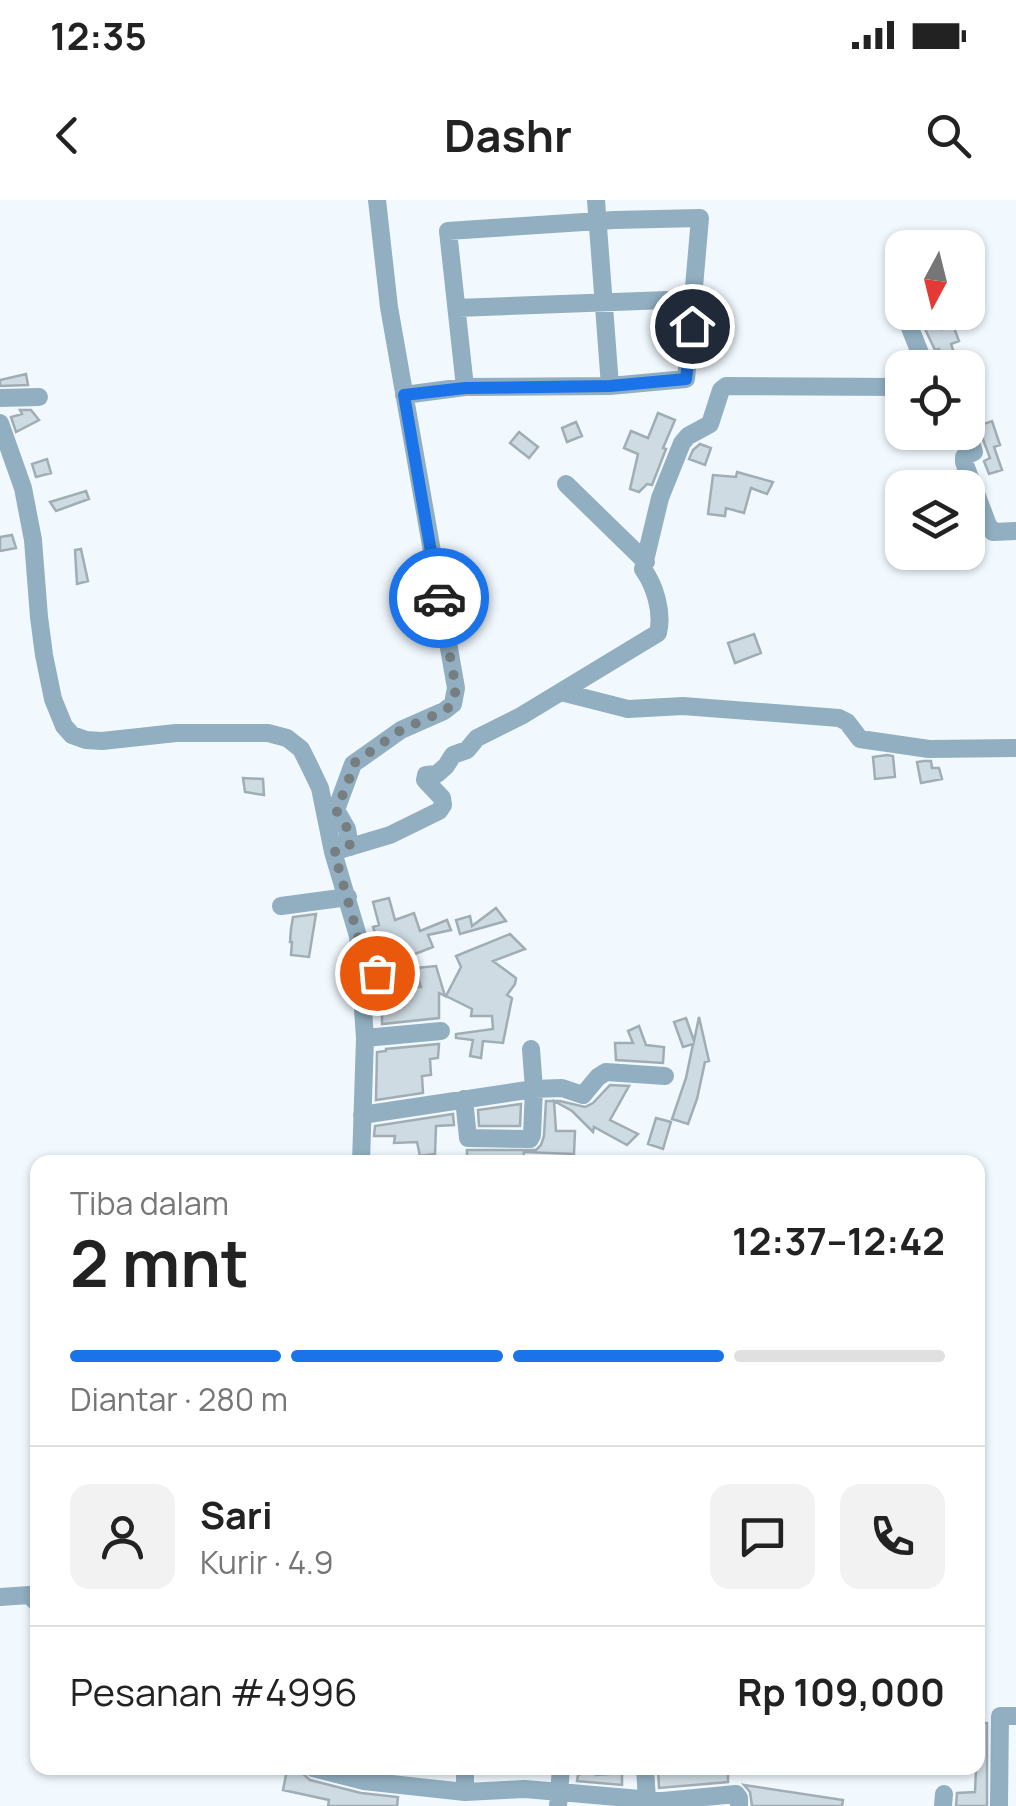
<!DOCTYPE html>
<html lang="id">
<meta charset="utf-8">
<style>
body{margin:0;font-family:Manrope,sans-serif;background:#f2f2f2;color:#222;height:100vh;display:flex;flex-direction:column;font-size:38px;white-space:nowrap}
*{box-sizing:border-box;margin:0}
p{font-size:32px;color:#767676}
.icon{flex:none;width:55px;height:55px;fill:none;stroke:currentColor;stroke-width:2;stroke-linecap:round;stroke-linejoin:round}
.map{position:relative;flex:1;overflow:hidden}
.sheet{position:absolute;left:30px;top:955px;width:955px;height:620px;display:flex;flex-direction:column;background:#fff;border-radius:20px;box-shadow:0 2px 8px #0004}
.sheet>*{flex:none}
.needle{width:65px;rotate:187deg}
.controls{position:absolute;left:885px;top:30px;display:grid;gap:20px}
.controls a{display:grid;place-items:center;width:100px;height:100px;border-radius:20px;background:#fff;box-shadow:0 2px 8px #0004;font-size:50px}
.pin{position:absolute;display:grid;place-items:center;width:85px;height:85px;color:#fff;margin:-42px;border:5px solid #fff;border-radius:50%;box-shadow:0 2px 10px #0007}
.courier{position:absolute;display:grid;place-items:center;width:100px;height:100px;margin:-50px;border:8px solid #1a73e8;border-radius:50%;background:#fff;color:#222;box-shadow:0 2px 12px #0007}
.headline em{font-style:normal;font-weight:700}
.headline div{display:flex;flex-direction:column-reverse}
.headline{display:flex;align-items:center;justify-content:space-between;height:170px;padding:0 40px}
h1{font-size:65px;font-weight:700;line-height:75px}
.bar{display:grid;grid-template-columns:repeat(4,1fr);gap:15px 10px;align-content:center;height:120px;padding:0 40px}
.bar i{height:12px;border-radius:8px;background:#e0e0e0}
.bar .current{background:#1a73e8}
.bar p{grid-column:span 4}
.line{display:flex;align-items:center;gap:25px;padding:0 40px;border-top:2px solid #e0e0e0}
.line div{flex:1}
.round{display:grid;place-items:center;flex:none;width:105px;height:105px;border-radius:20px;background:#f2f2f2}
.status{display:flex;justify-content:space-between;align-items:center;height:70px;padding:0 50px;background:#fff;direction:ltr}
.status svg{height:28px;fill:currentColor}
header{display:flex;justify-content:space-between;align-items:center;height:130px;padding:0 40px;background:#fff;font-size:45px;font-weight:700}
.map>svg:first-child{display:block}
.building{fill:#cedbe2;stroke:#a0adb4;stroke-width:2.5}
.lines{fill:none;stroke-linecap:round;stroke-linejoin:round}
.minor{stroke:#91afc0;stroke-width:18}
.done{stroke:#777e81;stroke-width:10;stroke-dasharray:0 18}
.route{stroke:#1a73e8;stroke-width:12}
</style>
<div class="status"><b>12:35</b><svg viewBox="0 0 49 12"><path d="M0 12V9h3v3zM5 12V6h3v6zM10 12V3h3v9zM15 12V0h3v12zM26 1h20v11H26zM47 4h2v5h-2z"/></svg></div>
<header><svg class="icon" aria-label="back" viewBox="0 0 24 24"><path d="M15 5l-7 7 7 7"/></svg>Dashr<svg class="icon" aria-label="search" viewBox="0 0 24 24"><circle cx="10" cy="10" r="6"/><path d="M15 15l6 6"/></svg></header>
<div class="map">
<svg width="1016" height="1606" viewBox="0 0 1016 1606">
<rect width="100%" height="100%" fill="#f1f9fe"/>
<path class="building" d="M917 112H940L942 129 953 125 959 141 951 144 956 159 944 163 939 149 935 150Z
M968 167 981 191 968 200Z
M26 174 28 185 0 186V180Z
M20 210H31L39 220 16 232 11 217 22 214Z
M658 213 675 220 663 248 666 249 652 285 647 284 639 292 630 289 638 254 624 248 631 231 648 238Z
M992 221 1000 245 994 247 1002 270 989 274 984 261 990 258 978 226Z
M576 222 582 236 567 242 562 228Z
M519 232 538 247 529 258 510 243Z
M700 244 711 248 705 265 689 259 693 250Z
M47 259 51 273 36 277 32 264Z
M737 272 773 282 767 294 751 288 744 313 726 308 725 316 708 314 713 275 736 277Z
M86 291 89 299 56 311 50 302Z
M12 335 16 348 0 351V337Z
M81 349 88 381 77 384 75 350Z
M754 434 761 453 735 463 728 443Z
M887 555 893 556 895 577 875 579 873 557Z
M924 561H931L932 568H939L942 579 921 583 917 562Z
M243 578 263 579 264 595 245 592Z
M389 698 395 720 414 713 420 731 447 720 451 730 428 735 433 747 376 769 372 753 381 751 373 727 379 725 373 702Z
M496 708 506 721 460 734 456 720 470 716 472 726Z
M316 714 309 757 291 755 292 742H290L291 729 293 717Z
M510 734 525 749 493 761 516 778 515 784 507 795 512 798 503 843 483 841 481 858 470 856 473 840 456 838V834L493 829 492 816H471L472 809 446 796 461 767 456 756Z
M436 766 445 796 439 793V818L382 824V812L376 813 373 778 379 777 378 773 394 771 396 787H421L415 768Z
M699 817 709 861 705 862 697 899 688 924 672 919 686 878 693 844 683 847 674 822 686 818 694 841Z
M639 826 646 845 664 847 663 863 616 860 615 843H633L628 831Z
M439 844 438 858 430 859 431 875 422 876 423 893 376 900 377 852 386 851V849Z
M610 885 629 886 610 920 638 934 627 945 594 927 593 932 572 911 554 901 556 931H575L574 954 524 952 523 962H494L495 958H467V950H536L541 945 544 936 546 901H560L585 907 593 903Z
M521 904 520 926H479L478 910Z
M453 914 454 925 436 926 435 954 420 956 417 942 394 943 395 936H374L375 926Z
M656 918 671 922 663 949 648 944Z
M978 1523H987V1606H956L957 1593 975 1592Z
M580 1568H593L594 1574 596 1575 622 1573V1585L577 1581 578 1575 581 1574Z
M658 1568H728V1582L659 1588Z
M287 1570 302 1573 310 1580 361 1593 398 1597 397 1606H328L329 1600 283 1590Z
M744 1585 843 1600 842 1606H752L750 1592Z"/>
<g class="lines">
<path class="minor" d="M596 0 610 186
M457 108 694 99
M904 113 926 168
M404 195 465 187 448 31 614 20 700 18 686 179 610 186 465 187
M0 198 39 197
M0 223 23 288 33 340 39 417 44 455 53 499 64 526 72 535 86 540 102 541 176 533H268L287 538 301 549 310 567 320 588 333 652 358 736 365 838 361 962
M967 232 974 252 964 257V262L988 325 993 332 1016 331
M566 284 646 362
M561 492 628 509 683 506 839 518 847 522 860 539 929 549 1016 548
M350 647 347 629 336 610 353 564 401 530 444 511 453 504 456 488 389 107 377 0
M333 652 390 635 439 611 443 605 442 598 425 580 426 575 437 574 446 566 453 555 467 550 477 538 521 516 658 433C663 412 655 386 643 369L660 298 682 243 688 236 710 224 721 190 726 186 902 187
M281 706 348 697
M365 838 441 831
M464 899 468 938 530 939 532 935 534 889 531 849
M362 915 534 889 562 888 583 895 598 877 606 872 665 876
M0 1397 29 1395 38 1404
M313 1568 364 1581 465 1592 525 1589 663 1601 736 1594 739 1598V1606
M645 1568 647 1600
M465 1592V1568
M558 1606 561 1568
M943 1606 944 1594
M999 1606 1000 1516H1016"/>
</g>
<g class="lines">
<path class="done" d="M377 773 362 776 358 736 334 652 350 647 347 628 336 610 348 583 353 564 401 530 444 511 453 504 456 488 439 398"/>
<path class="route" d="M439 398 404 195 465 188 610 186 686 179 692 126"/>
</g>
</svg>
<div class="controls">
<a><svg class="needle" viewBox="-14 -14 28 28"><path d="M0-13l5 13h-10z" fill="#e53935"/><path d="M0 13l5-13h-10z" fill="#767676"/></svg></a>
<a><svg class="icon" aria-label="locate" viewBox="0 0 24 24"><circle cx="12" cy="12" r="6"/><path d="M12 2v4M12 18v4M2 12h4M18 12h4"/></svg></a>
<a><svg class="icon" aria-label="layers" viewBox="0 0 24 24"><path d="M12 4l9 5-9 5-9-5zM3 14l9 5 9-5"/></svg></a>
</div>
<div class="pin" style="left:377px;top:773px;background:#ea580c"><svg class="icon" aria-label="bag" viewBox="0 0 24 24"><path d="M5 8h14l-1 12H6zM9 8a3 3 0 0 1 6 0"/></svg></div>
<div class="pin" style="left:692px;top:126px;background:#1f2937"><svg class="icon" aria-label="home" viewBox="0 0 24 24"><path d="M3 11l9-7 9 7M6 9v11h12V9"/></svg></div>
<div class="courier" style="left:439px;top:398px"><svg class="icon" aria-label="car" viewBox="0 0 24 24"><path d="M5 17H2v-5l4-1 3-4h7l3 4 3 1v5h-3M9 17h6M6 11h13"/><circle cx="7" cy="17" r="2"/><circle cx="17" cy="17" r="2"/></svg></div>
<section class="sheet">
<div class="headline"><div><h1>2 mnt</h1><p>Tiba dalam</p></div><em>12:37–12:42</em></div>
<div class="bar"><i class="current"></i><i class="current"></i><i class="current"></i><i></i><p>Diantar · 280 m</p></div>
<div class="line" style="height:180px"><a class="round"><svg class="icon" aria-label="person" viewBox="0 0 24 24"><circle cx="12" cy="8" r="4"/><path d="M4 21q1-7 8-7t8 7"/></svg></a><div><b>Sari</b><p>Kurir · 4.9</p></div><a class="round"><svg class="icon" aria-label="chat" viewBox="0 0 24 24"><path d="M4 5h16v11H9l-5 4z"/></svg></a><a class="round"><svg class="icon" aria-label="phone" viewBox="0 0 24 24"><path d="M5 4h4l2 5-3 2q2 4 5 5l2-3 5 2v4C11 20 4 13 5 4z"/></svg></a></div>
<div class="line" style="height:130px"><div>Pesanan #4996</div><b>Rp 109,000</b></div>
</section>
</div>
